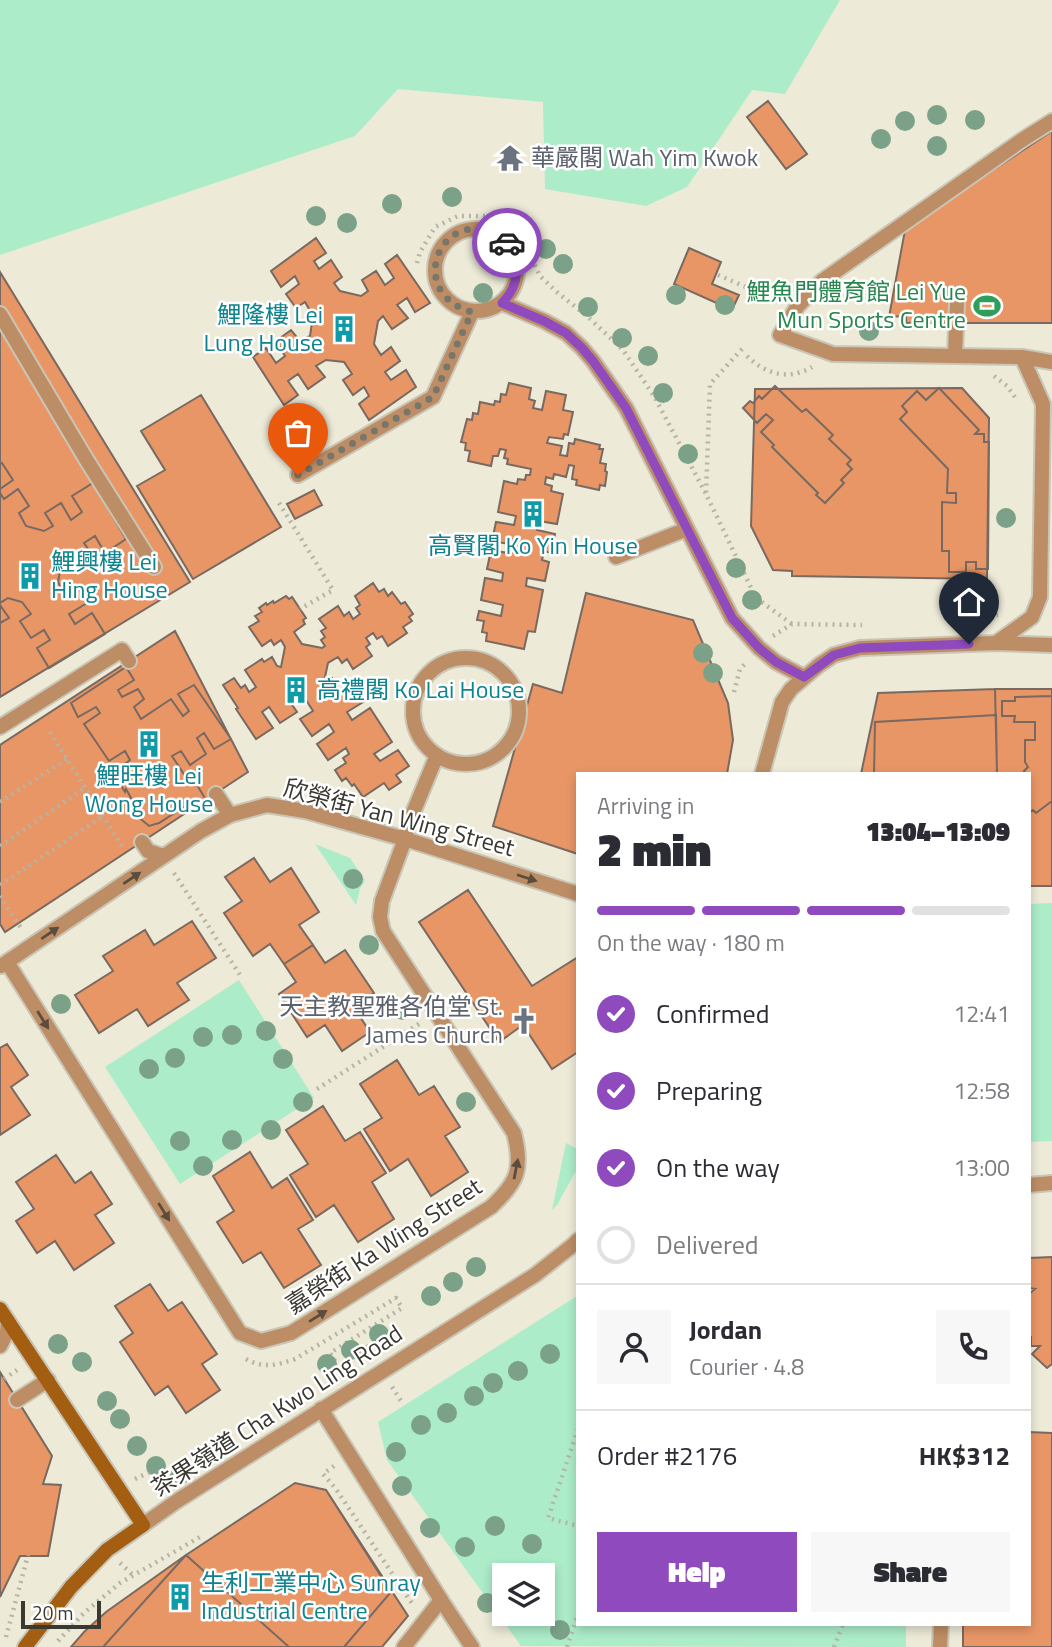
<!DOCTYPE html>
<meta charset="utf-8">
<style>
body{margin:0;font-family:"Titillium Web","Noto Sans TC",sans-serif;background:#f7f7f7;color:#2b2b33;height:100vh;display:flex;flex-direction:column;font-size:26px;white-space:nowrap}
*{box-sizing:border-box;margin:0}
p{font-size:23px;color:#7c7c81}
.icon{flex:none;width:38px;height:38px;fill:none;stroke:currentColor;stroke-width:2;stroke-linecap:round;stroke-linejoin:round}
.map{position:relative;flex:1;overflow:hidden}
.drawer{position:absolute;left:576px;top:772px;width:455px;height:854px;display:flex;flex-direction:column;background:#fff;border-radius:0px;box-shadow:0 4px 10px #0003}
.drawer>*{flex:none}
.fabs{position:absolute;left:492px;top:1563px;display:grid;gap:14px}
.fabs a{display:grid;place-items:center;width:63px;height:63px;border-radius:0px;background:#fff;box-shadow:0 4px 10px #0003;font-size:35px}
.scale{position:absolute;left:21px;bottom:18px;width:80px;box-sizing:border-box;padding-left:7px;border:4px solid #393831;border-top:0;font-size:19px;line-height:24px;white-space:nowrap;color:#393831;-webkit-text-stroke:5px #fff;paint-order:stroke}
.pin{position:absolute;display:grid;place-items:center;width:60px;height:60px;color:#fff;margin:-72px -30px;border-radius:50% 50% 50% 0;rotate:-45deg;box-shadow:0 0 7px #0007}
.pin .icon{rotate:45deg}
.courier{position:absolute;display:grid;place-items:center;width:70px;height:70px;margin:-35px;border:5px solid #8f4abe;border-radius:50%;background:#fff;color:#222;box-shadow:0 2px 9px #0007}
.summary em{font-style:normal;font-weight:800}
.summary div{display:flex;flex-direction:column-reverse}
.summary{display:flex;align-items:center;justify-content:space-between;height:119px;padding:0 21px}
h1{font-size:46px;font-weight:800;line-height:52px}
.bar{display:grid;grid-template-columns:repeat(4,1fr);gap:10px 7px;align-content:center;height:84px;padding:0 21px}
.bar i{height:9px;border-radius:5px;background:#e1e1e2}
.bar .active{background:#8f4abe}
.bar p{grid-column:span 4}
.line{display:flex;align-items:center;gap:18px;padding:0 21px;border-top:2px solid #e1e1e2}
.line div{flex:1}
.round{display:grid;place-items:center;flex:none;width:74px;height:74px;border-radius:0px;background:#f7f7f7}
ol{padding:0 21px;list-style:none}
li{display:flex;align-items:center;gap:21px;height:77px}
li p{margin-inline-start:auto}
li .icon{padding:7px;border-radius:50%;background:#8f4abe;color:#fff;stroke-width:4}
li:last-child{color:#7c7c81}
li i{width:38px;height:38px;border:4px solid #e1e1e2;border-radius:50%}
.action{display:flex;gap:14px;margin-top:auto;padding:14px 21px}
.action a{flex:1;height:80px;border-radius:0px;background:#8f4abe;color:#fff;font-size:28px;font-weight:800;line-height:80px;text-align:center}
.action a+a{background:#f7f7f7;color:#2b2b33}
.map>svg:first-child{display:block}
.green{fill:#acecc9;fill-rule:evenodd}
.building{fill:#e89666;stroke:#796960;stroke-width:2}
.lines{fill:none;stroke-linecap:round;stroke-linejoin:round}
.service-casing{stroke:#c9c6b7;stroke-width:18}
.minor-casing{stroke:#c9c6b7;stroke-width:18}
.tertiary-casing{stroke:#c9c6b7;stroke-width:18}
.secondary-casing{stroke:#c9c6b7;stroke-width:18}
.path{stroke:#b6b4a5;stroke-width:4.5;stroke-dasharray:2 5;stroke-linecap:butt}
.service{stroke:#bd8d65;stroke-width:14}
.minor{stroke:#bd8d65;stroke-width:14}
.tertiary{stroke:#bd8d65;stroke-width:14}
.secondary{stroke:#a45e12;stroke-width:14}
.tree{fill:#7ba288}
.oneway{fill:#5a4d3e}
.done{stroke:#78766b;stroke-width:7;stroke-dasharray:0 12.6}
.route{stroke:#8f4abe;stroke-width:9}
.labels{text-anchor:middle;stroke-width:5;stroke-linejoin:round;paint-order:stroke}
.worship-label{font-size:24px;fill:#5b616d;stroke:#fff;text-anchor:start}
.leisure-label{font-size:24px;fill:#27864d;stroke:#fff;text-anchor:end}
.culture-label{font-size:24px;fill:#0d838f;stroke:#fff;text-anchor:start}
.street-label{font-size:24px;fill:#393831;stroke:#fff}
</style>
<div class="map">
<svg width="1052" height="1647" viewBox="0 0 1052 1647">
<rect width="100%" height="100%" fill="#edead8"/>
<path class="green" d="M0 0H840L785 94 752 90 687 187 646 206 545 189 543 102 398 89 355 136 0 255Z
M315 844 350 858 365 880 360 889 356 905Z
M1052 903V1141L1029 1142V904Z
M239 980 314 1098 180 1184 105 1067Z
M566 1143 577 1149V1169L557 1205 552 1210Z
M577 1296 578 1624H906V1647L521 1646 387 1460 378 1422ZM504 1575H542V1614H504Z"/>
<path class="building" d="M768 101 807 154 786 169 747 117Z
M1052 131V323H906V316L889 317 905 230 919 219Z
M316 238 326 253 314 261 319 269 331 260 342 277 334 283 340 291 361 296 368 291 362 280 376 271 385 285 394 278 385 264 397 255 430 303 415 312 407 298 397 305 408 318 392 329 383 316 378 321 374 344 381 355 391 347 400 361 385 372 391 380 406 370 416 387 369 420 359 404 369 396 364 387 353 395 343 380 352 374 344 362 326 360 316 366 325 377 308 389 298 374 288 381 298 395 284 405 253 357 266 348 276 363 285 356 276 341 291 330 300 341 310 336 313 316 305 302 296 308 286 294 299 284 295 276 281 287 271 271Z
M689 248 721 262 712 284 739 295 732 310 674 284Z
M0 272 190 582 0 697Z
M509 383 531 388 529 399 535 401 533 408 542 410 546 391 566 395 563 410 573 412 568 435 564 434 563 439 549 437 547 443 562 446 560 455 567 456 569 443 574 444 575 439 600 445 599 449H603L600 463 606 464 605 471 607 472 605 486 600 485 599 490 576 485 577 480 572 479 574 466 569 465 566 477 554 474 553 479 546 477 545 484 552 486 551 491 563 494 557 524 539 521 537 530 555 534 551 553 544 551 542 560 549 562 545 581 527 578 526 586 543 590 535 632 528 631 524 649 486 641 487 633 482 632 484 621 477 620 479 611 501 616 503 605 481 600 485 578 502 581 503 573 487 569 491 550 508 553 509 544 492 541 496 522 514 525 516 516 498 512 504 481 517 484 518 479 525 480 526 475H530L531 469 507 464 508 459 504 458 506 450 500 449 498 456H493L491 466 468 461 470 451 465 450 466 443 461 442 467 419 472 420 473 413 478 414 480 402 494 405 495 401 500 402 501 394 506 395Z
M775 386 802 412 806 409 833 435 829 439 851 460 847 464 852 469 841 480 844 483 825 503 816 495 818 493 772 447 774 445 761 432 773 420 766 414 757 423 743 408 750 401 753 403 759 396 762 399Z
M939 388 979 430 975 434H984V442H989L988 569H976V562H966V572H949V551H942V502L956 503V493H947L948 469 900 419 907 412 902 406 917 391 926 400Z
M962 388 989 418 987 579 792 576V571L773 570 751 526 755 389Z
M201 395 281 527 193 579 137 486 165 470 141 431Z
M2 463 13 480 0 489V464Z
M93 483 126 539 105 553 95 536 84 543 95 559 78 570 68 556 62 560 58 582 65 595 77 586 87 603 69 614 75 624 92 613 105 634 49 668 37 648 50 640 44 630 31 638 20 621 31 614 22 602 8 598 0 603V493L4 499 18 489 29 506 19 513 26 526 44 531 53 526 45 513 61 503 71 520 82 512 72 496Z
M314 490 322 505 295 519 287 504Z
M373 583 379 592 384 589 388 596 392 592 401 604 405 602 413 614 409 617 412 621 403 627 407 633 388 646 382 636 377 639 373 633 366 638 370 644 366 647 372 656 353 669 347 659 342 663 338 657 328 663 325 677 332 678 341 692 354 684 365 701 347 712 352 720 370 708 392 742 374 754 380 761 398 750 409 766 396 775 401 782 389 790 384 783 363 797 354 784 352 786 346 778 342 781 335 770 346 763 343 758 349 754 346 748 328 760 317 744 334 732 329 724 312 736 300 719 313 711 304 697 289 694 286 696 297 712 280 723 269 707 262 712 273 728 256 739 236 709 238 708 223 685 234 678 241 688 245 685 249 692 256 687 245 670 262 659 264 662 272 657 277 666 281 667 285 647 281 640 274 645 271 640 262 646 249 627 259 621 255 616 262 612 259 608 266 603 267 605 273 601 274 603 286 596 289 599 292 597 306 618 303 620 305 624 294 632 302 644 322 648 325 646 321 640 325 637 321 631 326 628 319 619 338 606 344 616 349 612 353 619 360 614 356 608 360 605 355 596Z
M586 593 693 620 728 703 733 740 727 774H578V854L493 826 533 684 562 693Z
M0 605 9 618 0 623Z
M175 631 248 772 5 932 0 924V745Z
M126 667 134 680 118 690 122 697 138 689 144 699 134 707 141 719 171 699 183 716 189 711 178 694 194 685 231 739 214 749 204 733 197 738 206 754 190 765 181 751 172 756 189 782 194 780 206 800 187 812 184 807 159 823 149 826 136 815 139 812 126 789 125 792 113 773 130 760 125 751 109 761 84 724 100 713 96 707 78 717 71 703Z
M995 689 997 774H861L878 693Z
M995 689H1052V886H1029V774H997Z
M1052 696V801L1036 813 1033 810 1029 813V774H1026L1024 771 1028 767 1025 762V740H1035V722H1014L1015 716H1002V701H1015V697Z
M996 715 997 774H874L875 722Z
M254 858 270 882 291 868 319 912 299 925 313 945 284 964 270 944 253 956 224 913 242 901 225 877Z
M468 890 532 986 578 957V1052L552 1069 523 1025 499 1042 419 922Z
M192 921 216 958 177 983 189 1000 148 1026 137 1009 99 1033 75 995 113 971 103 956 145 930 154 945Z
M313 945 325 963 345 950 374 993 353 1006 370 1032 342 1051 325 1025 307 1037 279 994 296 982 284 964Z
M7 1044 28 1075 11 1087 30 1115 0 1135V1048Z
M397 1060 419 1095 434 1086 460 1127 445 1136 468 1172 431 1196 408 1159 390 1171 364 1129 382 1118 360 1084Z
M323 1106 345 1141 360 1132 386 1173 372 1182 394 1219 358 1242 334 1205 316 1217 290 1175 308 1164 286 1130Z
M250 1152 272 1188 287 1178 313 1220 298 1229 321 1265 284 1288 261 1252 243 1263 217 1222 234 1211 213 1176Z
M56 1155 75 1183 91 1172 112 1204 95 1215 114 1243 74 1270 55 1241 37 1253 16 1221 34 1209 16 1182Z
M1052 1257V1364L1047 1368 1032 1354 1040 1346H1031V1337H1029V1294L1035 1289 1029 1288V1258Z
M150 1284 168 1311 182 1302 217 1354 202 1364 220 1390 186 1413 168 1386 155 1395 120 1342 133 1333 115 1306Z
M0 1372 52 1456 43 1484 61 1485 48 1556H20L0 1597Z
M1029 1432 1052 1433V1647H963V1624H1029Z
M295 1483 326 1490 408 1616 382 1647H289L186 1555Z
M295 1483 326 1490 391 1592 344 1647H289L186 1555Z
M186 1555 289 1647H71L84 1632 106 1612Z
M186 1555 289 1647H103Z"/>
<g class="lines">
<defs>
<path id="service" d="M435 270a41 41 0 1 1 82 0a41 41 0 1 1-82 0Z
M502 303 544 321 566 333 582 348 593 361 626 408 732 618 759 648 776 662 804 677
M0 314 86 459 154 567
M955 355 957 303
M298 475 433 397 472 312
M616 557 687 529
M413 711a53 53 0 1 1 106 0a53 53 0 1 1-106 0Z
M0 727 122 650 129 661
M216 794 230 815
M405 839 408 825 437 755
M142 842 148 851 163 856
M0 1346 7 1332 8 1321
M17 1400 48 1380
M404 1647 441 1600"/>
<path id="minor" d="M1052 121 1022 140 822 281 797 307 780 335 833 354 1022 357 1052 362
M996 643 1032 617 1040 597 1043 404 1022 357
M7 962 240 1333 261 1341 291 1333 491 1207C518 1182 523 1169 514 1133L383 931 380 917 382 901 405 839
M1 966 201 831 230 815 267 805 305 811 405 839 578 894
M1029 1185 1052 1183
M321 1409 441 1600 472 1647
M940 1647 941 1624"/>
<path id="tertiary" d="M762 774 782 702 791 689 819 665 834 655 860 648 996 643 1052 645
M143 1525 177 1501 535 1275 573 1245 578 1240"/>
<path id="secondary" d="M0 1309 143 1525 107 1550 71 1587 25 1647"/>
</defs>
<use href="#service" class="service-casing"/>
<use href="#minor" class="minor-casing"/>
<use href="#tertiary" class="tertiary-casing"/>
<use href="#secondary" class="secondary-casing"/>
<path class="path" d="M417 263 420 252 435 227 458 216H486L505 220 521 237 540 276 558 293 587 316 623 350 654 396 706 494
M718 275 753 290
M742 349 710 384 706 494 756 598 792 624
M747 356C765 374 788 381 812 367
M994 376 1007 386 1017 400
M279 503 333 590 300 609
M969 621 998 615
M773 636 792 624 862 625
M734 692 740 669 747 662
M50 732 122 846
M0 802 67 759
M0 846 85 788
M174 873 240 975
M0 885 103 816
M0 896 21 928
M317 1089 422 1022
M366 1345 373 1356
M246 1359C264 1369 277 1365 295 1359L396 1298 402 1308 330 1353 337 1364
M4 1379 17 1370
M392 1387 401 1401
M578 1429 548 1518 578 1526
M334 1466 323 1474 336 1489 413 1605
M135 1479 156 1469
M120 1563 134 1576
M6 1637 28 1555
M58 1641 84 1613 120 1583 200 1537
M567 1647 578 1614
M834 1647 843 1624"/>
<use href="#service" class="service"/>
<use href="#minor" class="minor"/>
<use href="#tertiary" class="tertiary"/>
<use href="#secondary" class="secondary"/>
</g>
<g class="tree">
<circle cx="937" cy="115" r="10"/>
<circle cx="975" cy="120" r="10"/>
<circle cx="905" cy="121" r="10"/>
<circle cx="881" cy="139" r="10"/>
<circle cx="937" cy="146" r="10"/>
<circle cx="452" cy="197" r="10"/>
<circle cx="392" cy="204" r="10"/>
<circle cx="316" cy="216" r="10"/>
<circle cx="347" cy="223" r="10"/>
<circle cx="546" cy="249" r="10"/>
<circle cx="563" cy="264" r="10"/>
<circle cx="483" cy="293" r="10"/>
<circle cx="676" cy="295" r="10"/>
<circle cx="725" cy="305" r="10"/>
<circle cx="588" cy="307" r="10"/>
<circle cx="869" cy="331" r="10"/>
<circle cx="622" cy="338" r="10"/>
<circle cx="648" cy="356" r="10"/>
<circle cx="663" cy="393" r="10"/>
<circle cx="688" cy="454" r="10"/>
<circle cx="1006" cy="518" r="10"/>
<circle cx="736" cy="568" r="10"/>
<circle cx="752" cy="600" r="10"/>
<circle cx="703" cy="653" r="10"/>
<circle cx="713" cy="673" r="10"/>
<circle cx="353" cy="879" r="10"/>
<circle cx="369" cy="945" r="10"/>
<circle cx="61" cy="1004" r="10"/>
<circle cx="403" cy="1010" r="10"/>
<circle cx="266" cy="1031" r="10"/>
<circle cx="232" cy="1035" r="10"/>
<circle cx="203" cy="1037" r="10"/>
<circle cx="175" cy="1058" r="10"/>
<circle cx="283" cy="1059" r="10"/>
<circle cx="149" cy="1069" r="10"/>
<circle cx="303" cy="1102" r="10"/>
<circle cx="466" cy="1102" r="10"/>
<circle cx="271" cy="1130" r="10"/>
<circle cx="232" cy="1140" r="10"/>
<circle cx="180" cy="1141" r="10"/>
<circle cx="203" cy="1166" r="10"/>
<circle cx="476" cy="1267" r="10"/>
<circle cx="453" cy="1282" r="10"/>
<circle cx="431" cy="1296" r="10"/>
<circle cx="379" cy="1334" r="10"/>
<circle cx="58" cy="1344" r="10"/>
<circle cx="351" cy="1350" r="10"/>
<circle cx="550" cy="1354" r="10"/>
<circle cx="82" cy="1362" r="10"/>
<circle cx="327" cy="1364" r="10"/>
<circle cx="518" cy="1371" r="10"/>
<circle cx="493" cy="1383" r="10"/>
<circle cx="474" cy="1396" r="10"/>
<circle cx="107" cy="1401" r="10"/>
<circle cx="447" cy="1413" r="10"/>
<circle cx="120" cy="1419" r="10"/>
<circle cx="421" cy="1425" r="10"/>
<circle cx="137" cy="1446" r="10"/>
<circle cx="396" cy="1452" r="10"/>
<circle cx="156" cy="1466" r="10"/>
<circle cx="180" cy="1475" r="10"/>
<circle cx="402" cy="1486" r="10"/>
<circle cx="495" cy="1526" r="10"/>
<circle cx="430" cy="1528" r="10"/>
<circle cx="532" cy="1544" r="10"/>
<circle cx="465" cy="1547" r="10"/>
<circle cx="487" cy="1603" r="10"/>
<circle cx="560" cy="1630" r="10"/>
</g>
<defs><path id="oneway-solid" d="M-6-.8H1V-3.2L6.5 0L1 3.2V.8H-6Z" transform="scale(1.75)"/></defs>
<g class="oneway">
<use href="#oneway-solid" transform="translate(132 878) rotate(-34)"/>
<use href="#oneway-solid" transform="translate(527 878) rotate(18)"/>
<use href="#oneway-solid" transform="translate(50 933) rotate(-34)"/>
<use href="#oneway-solid" transform="translate(43 1020) rotate(58)"/>
<use href="#oneway-solid" transform="translate(516 1169) rotate(-79)"/>
<use href="#oneway-solid" transform="translate(164 1212) rotate(58)"/>
<use href="#oneway-solid" transform="translate(318 1316) rotate(-32)"/>
</g>
<g class="lines">
<path class="done" d="M298 475 433 397 472 312C410 295 435 219 484 230 493 232 501 236 507 243"/>
<path class="route" d="M507 243C522 263 519 286 502 303L544 321 566 333 582 348 593 361 626 408 732 618 759 648 776 662 804 677 834 655 860 648 969 644"/>
</g>
<defs>
<symbol id="temple-bare" viewBox="-9 -9 18 18"><path d="M0-6L5-2H3V0L6.5 2.5H4V6H1.5V3h-3V6H-4V2.5H-6.5L-3 0V-2H-5Z" fill="#6b7280" stroke="#fff" stroke-width="2.5" paint-order="stroke"/></symbol>
<symbol id="stadium-bare" viewBox="-9 -9 18 18"><path d="M0-5a6.5 5 0 1 0 0 10a6.5 5 0 1 0 0-10ZM-3.5-1.8h7v3.6h-7Z" fill="#2e9e5b" stroke="#fff" stroke-width="2.5" paint-order="stroke"/></symbol>
<symbol id="building-bare" viewBox="-9 -9 18 18"><path d="M-4-6H4V6H1V3H-1V6H-4ZM-2.5-4.3h1.7v1.8h-1.7ZM.8-4.3h1.7v1.8H.8ZM-2.5-1h1.7V.8h-1.7ZM.8-1h1.7V.8H.8Z" fill="#0f9aa8" stroke="#fff" stroke-width="2.5" paint-order="stroke"/></symbol>
<symbol id="church-bare" viewBox="-9 -9 18 18"><path d="M-1.2-6h2.4v3.5h3.3v2.4h-3.3V6h-2.4V-.1h-3.3v-2.4h3.3Z" fill="#6b7280" stroke="#fff" stroke-width="2.5" paint-order="stroke"/></symbol>
</defs>
<g fill-rule="evenodd">
<use href="#temple-bare" x="491" y="139" width="38" height="38"/>
<use href="#stadium-bare" x="968" y="287" width="38" height="38"/>
<use href="#building-bare" x="325" y="310" width="38" height="38"/>
<use href="#building-bare" x="514" y="495" width="38" height="38"/>
<use href="#building-bare" x="11" y="557" width="38" height="38"/>
<use href="#building-bare" x="277" y="671" width="38" height="38"/>
<use href="#building-bare" x="130" y="725" width="38" height="38"/>
<use href="#church-bare" x="505" y="1002" width="38" height="38"/>
<use href="#building-bare" x="161" y="1578" width="38" height="38"/>
</g>
<g class="labels">
<g class="worship-label">
<text x="531" y="166">華嚴閣 Wah Yim Kwok</text>
<text x="503" y="1015" text-anchor="end">天主教聖雅各伯堂 St.<tspan x="503" dy="28">James Church</tspan></text>
</g>
<g class="leisure-label">
<text x="966" y="300">鯉魚門體育館 Lei Yue<tspan x="966" dy="28">Mun Sports Centre</tspan></text>
</g>
<g class="culture-label">
<text x="323" y="323" text-anchor="end">鯉隆樓 Lei<tspan x="323" dy="28">Lung House</tspan></text>
<text x="533" y="554" text-anchor="middle">高賢閣 Ko Yin House</text>
<text x="51" y="570">鯉興樓 Lei<tspan x="51" dy="28">Hing House</tspan></text>
<text x="317" y="698">高禮閣 Ko Lai House</text>
<text x="149" y="784" text-anchor="middle">鯉旺樓 Lei<tspan x="149" dy="28">Wong House</tspan></text>
<text x="201" y="1591">生利工業中心 Sunray<tspan x="201" dy="28">Industrial Centre</tspan></text>
</g>
<g class="street-label">
<text transform="translate(399 818) rotate(15)" y="8">欣榮街 Yan Wing Street</text>
<text transform="translate(384 1246) rotate(-33)" y="8">嘉榮街 Ka Wing Street</text>
<text transform="translate(277 1411) rotate(-33)" y="8">茶果嶺道 Cha Kwo Ling Road</text>
</g>
</g>
</svg>
<div class="fabs">
<a><svg class="icon" aria-label="layers" viewBox="0 0 24 24"><path d="M12 4l9 5-9 5-9-5zM3 14l9 5 9-5"/></svg></a>
</div>
<div class="scale">20 m</div>
<div class="pin" style="left:298px;top:475px;background:#ea580c"><svg class="icon" aria-label="bag" viewBox="0 0 24 24"><path d="M5 8h14l-1 12H6zM9 8a3 3 0 0 1 6 0"/></svg></div>
<div class="pin" style="left:969px;top:644px;background:#1f2937"><svg class="icon" aria-label="home" viewBox="0 0 24 24"><path d="M3 11l9-7 9 7M6 9v11h12V9"/></svg></div>
<div class="courier" style="left:507px;top:243px"><svg class="icon" aria-label="car" viewBox="0 0 24 24"><path d="M5 17H2v-5l4-1 3-4h7l3 4 3 1v5h-3M9 17h6M6 11h13"/><circle cx="7" cy="17" r="2"/><circle cx="17" cy="17" r="2"/></svg></div>
<section class="drawer">
<div class="summary"><div><h1>2 min</h1><p>Arriving in</p></div><em>13:04–13:09</em></div>
<div class="bar"><i class="active"></i><i class="active"></i><i class="active"></i><i></i><p>On the way · 180 m</p></div>
<ol>
<li><svg class="icon" aria-label="check" viewBox="0 0 24 24"><path d="M5 12l5 5 9-10"/></svg>Confirmed<p>12:41</p></li>
<li><svg class="icon" aria-label="check" viewBox="0 0 24 24"><path d="M5 12l5 5 9-10"/></svg>Preparing<p>12:58</p></li>
<li><svg class="icon" aria-label="check" viewBox="0 0 24 24"><path d="M5 12l5 5 9-10"/></svg>On the way<p>13:00</p></li>
<li><i></i>Delivered</li>
</ol>
<div class="line" style="height:126px"><a class="round"><svg class="icon" aria-label="person" viewBox="0 0 24 24"><circle cx="12" cy="8" r="4"/><path d="M4 21q1-7 8-7t8 7"/></svg></a><div><b>Jordan</b><p>Courier · 4.8</p></div><a class="round"><svg class="icon" aria-label="phone" viewBox="0 0 24 24"><path d="M5 4h4l2 5-3 2q2 4 5 5l2-3 5 2v4C11 20 4 13 5 4z"/></svg></a></div>
<div class="line" style="height:91px"><div>Order #2176</div><b>HK$312</b></div>
<div class="action"><a>Help</a><a>Share</a></div>
</section>
</div>
